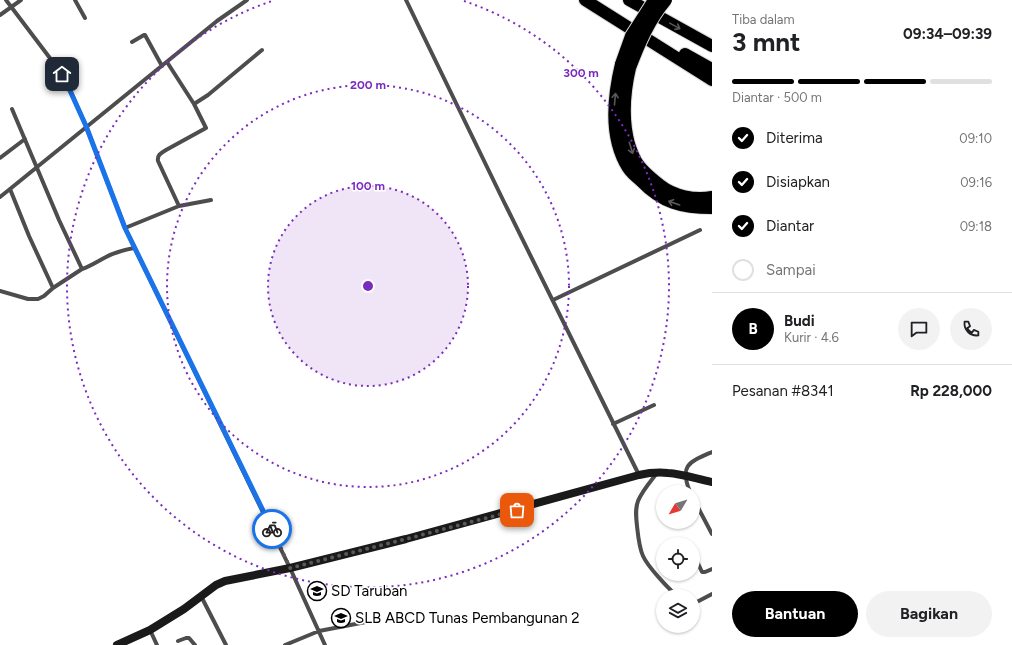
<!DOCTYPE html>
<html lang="id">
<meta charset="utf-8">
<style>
body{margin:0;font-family:Figtree,sans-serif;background:#f2f2f2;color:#202124;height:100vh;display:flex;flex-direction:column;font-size:15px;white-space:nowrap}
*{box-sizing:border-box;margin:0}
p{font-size:13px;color:#757577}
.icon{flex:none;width:22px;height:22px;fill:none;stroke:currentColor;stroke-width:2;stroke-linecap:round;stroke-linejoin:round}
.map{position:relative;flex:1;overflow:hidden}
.side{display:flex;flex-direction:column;background:#fff;width:300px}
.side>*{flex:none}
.needle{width:26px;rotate:232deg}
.controls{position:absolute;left:656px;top:485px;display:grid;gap:8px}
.controls a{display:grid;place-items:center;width:44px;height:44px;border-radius:50%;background:#fff;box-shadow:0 1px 3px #0004;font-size:20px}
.pin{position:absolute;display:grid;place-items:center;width:34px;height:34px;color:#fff;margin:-17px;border-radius:8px;box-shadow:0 2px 6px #0006}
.courier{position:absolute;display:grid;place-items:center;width:40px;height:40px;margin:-20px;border:3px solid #1a73e8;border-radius:50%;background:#fff;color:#222;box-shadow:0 1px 5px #0007}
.headline em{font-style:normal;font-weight:700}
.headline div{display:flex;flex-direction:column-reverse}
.headline{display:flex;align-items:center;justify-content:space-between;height:68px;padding:0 20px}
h1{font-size:26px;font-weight:700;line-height:30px}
.bar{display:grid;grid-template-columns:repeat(4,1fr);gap:6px 4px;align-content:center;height:48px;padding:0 20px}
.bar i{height:5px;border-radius:3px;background:#e0e0e0}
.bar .active{background:#000}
.bar p{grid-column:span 4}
.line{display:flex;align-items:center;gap:10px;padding:0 20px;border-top:1px solid #e0e0e0}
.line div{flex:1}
.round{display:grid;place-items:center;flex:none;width:42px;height:42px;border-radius:21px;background:#f2f2f2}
ol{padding:0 20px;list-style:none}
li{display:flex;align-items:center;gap:12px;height:44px}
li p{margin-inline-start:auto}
li .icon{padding:4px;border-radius:50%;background:#000;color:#fff;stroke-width:4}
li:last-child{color:#757577}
li i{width:22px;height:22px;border:2px solid #e0e0e0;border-radius:50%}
.action{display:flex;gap:8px;margin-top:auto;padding:8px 20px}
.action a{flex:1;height:46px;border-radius:24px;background:#000;color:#fff;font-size:16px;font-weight:700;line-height:46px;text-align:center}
.action a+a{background:#f2f2f2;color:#202124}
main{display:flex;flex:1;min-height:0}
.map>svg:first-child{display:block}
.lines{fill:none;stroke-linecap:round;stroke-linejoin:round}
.motorway-casing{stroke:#dbdbdb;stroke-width:14}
.minor{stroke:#4d4d4d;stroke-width:4}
.secondary{stroke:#1a1a1a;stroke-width:8}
.motorway{stroke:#000;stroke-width:12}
.motorway-bridge-casing{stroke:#dbdbdb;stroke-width:14;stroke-linecap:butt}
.motorway-bridge{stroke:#000;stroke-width:12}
.oneway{stroke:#595959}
.done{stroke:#595959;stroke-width:4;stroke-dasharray:0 7.2}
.route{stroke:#1a73e8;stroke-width:5}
.ring{fill:none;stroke:#7b2cbf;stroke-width:2;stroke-dasharray:2 4}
.labels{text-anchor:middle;stroke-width:3;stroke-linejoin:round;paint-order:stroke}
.poi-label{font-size:15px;fill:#000;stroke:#fff;text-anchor:start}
.centre{fill:#7b2cbf;stroke:#fff;stroke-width:2}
.ring-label{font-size:12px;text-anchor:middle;font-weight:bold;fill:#7b2cbf;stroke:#fff;stroke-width:3;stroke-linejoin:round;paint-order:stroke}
</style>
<main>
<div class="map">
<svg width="712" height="645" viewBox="0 0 712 645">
<rect width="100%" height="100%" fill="#fff"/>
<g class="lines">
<defs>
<path id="motorway" d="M585 0 712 80
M629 0 712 46
M685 54 712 69
M621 64C613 97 609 138 628 168 631 173 636 177 641 181 662 203 682 208 712 208
M630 68C624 94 622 118 629 144 631 150 633 156 636 161 641 170 651 178 660 185 674 196 694 200 712 197"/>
</defs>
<use href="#motorway" class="motorway-casing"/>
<path class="minor" d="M6 0 62 74 67 83 86 126 125 228 290 568 325 645
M75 0 85 18
M406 0 504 202 639 475
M0 15 21 0
M132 42 144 35H145L162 66
M167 62 194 104 208 95 262 50
M194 104 206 128 166 150C161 153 157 155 158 161L179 206 211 200
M12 109 59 220 82 269
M0 158 25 139
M10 189 29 236 53 288
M0 197 10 189 217 21 247 0
M125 228 179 206
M0 291 28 299H38L44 296 53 288 82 269C91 266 98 261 106 257 115 252 124 250 134 248
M553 300 700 230
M613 424 654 405
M657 473C650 482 642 491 638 501 635 509 636 517 637 526 638 535 639 547 643 556 648 567 668 588 677 596
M690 492C679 465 689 462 712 452
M693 498 712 534
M696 559 702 572H705L712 569
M201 596 226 645
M693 604 712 594
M150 630 157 645
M178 641 186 638H189L195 645
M285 645 319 631 366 622"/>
<path class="secondary" d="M117 645 150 630 184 609 216 585 225 581 290 568 406 539 639 475C648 473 658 472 668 473 683 474 697 479 712 482"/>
<use href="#motorway" class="motorway"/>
<defs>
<path id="motorway-bridge" d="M621 64 631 36 654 0
M630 68C639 44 649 20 666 0"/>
</defs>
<use href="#motorway-bridge" class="motorway-bridge-casing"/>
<use href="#motorway-bridge" class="motorway-bridge"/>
</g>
<defs><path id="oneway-shaft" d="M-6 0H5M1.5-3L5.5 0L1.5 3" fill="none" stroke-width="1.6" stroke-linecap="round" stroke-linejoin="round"/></defs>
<g class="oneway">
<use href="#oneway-shaft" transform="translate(675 26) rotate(29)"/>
<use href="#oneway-shaft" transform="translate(615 99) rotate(-85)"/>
<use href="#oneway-shaft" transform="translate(631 148) rotate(73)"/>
<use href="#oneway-shaft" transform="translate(674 203) rotate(-161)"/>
</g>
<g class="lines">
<path class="done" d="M272 529 290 568 406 539 517 510"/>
<path class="route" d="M62 74 67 84 86 126 125 228 272 529"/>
</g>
<circle cx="368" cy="286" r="100" fill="#7b2cbf" fill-opacity=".12"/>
<g class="ring">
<circle cx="368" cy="286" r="100"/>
<circle cx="368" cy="286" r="201"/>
<path d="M464 1A301 301 0 1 1 272 1"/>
</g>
<defs>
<symbol id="school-ring" viewBox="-11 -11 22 22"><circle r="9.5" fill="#fff" stroke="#000" stroke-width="1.5"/><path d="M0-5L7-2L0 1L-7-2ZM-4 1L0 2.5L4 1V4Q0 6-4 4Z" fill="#000"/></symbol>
</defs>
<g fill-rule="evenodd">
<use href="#school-ring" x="306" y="580" width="22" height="22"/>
<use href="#school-ring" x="330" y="607" width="22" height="22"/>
</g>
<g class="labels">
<g class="poi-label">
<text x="331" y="596">SD Taruban</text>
<text x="355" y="623">SLB ABCD Tunas Pembangunan 2</text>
</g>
</g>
<circle cx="368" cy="286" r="6" class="centre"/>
<g class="ring-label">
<text x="581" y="77">300 m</text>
<text x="368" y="89">200 m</text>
<text x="368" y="190">100 m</text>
</g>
</svg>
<div class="controls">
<a><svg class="needle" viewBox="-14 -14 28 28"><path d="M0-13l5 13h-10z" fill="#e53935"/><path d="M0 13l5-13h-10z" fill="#757577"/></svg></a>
<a><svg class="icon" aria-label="locate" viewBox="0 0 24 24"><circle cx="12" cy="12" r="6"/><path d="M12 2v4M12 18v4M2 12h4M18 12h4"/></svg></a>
<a><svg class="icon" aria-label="layers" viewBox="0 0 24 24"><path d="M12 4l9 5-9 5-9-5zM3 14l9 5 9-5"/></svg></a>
</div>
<div class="pin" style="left:517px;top:510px;background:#ea580c"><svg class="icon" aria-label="bag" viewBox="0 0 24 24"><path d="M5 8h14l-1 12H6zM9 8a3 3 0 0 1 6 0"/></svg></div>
<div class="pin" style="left:62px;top:74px;background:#1f2937"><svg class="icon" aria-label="home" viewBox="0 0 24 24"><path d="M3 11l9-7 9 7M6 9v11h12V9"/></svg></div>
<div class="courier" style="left:272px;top:529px"><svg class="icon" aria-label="bike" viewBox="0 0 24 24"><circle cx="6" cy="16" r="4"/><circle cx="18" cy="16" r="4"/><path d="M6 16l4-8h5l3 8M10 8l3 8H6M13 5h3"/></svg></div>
</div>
<section class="side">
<div class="headline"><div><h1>3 mnt</h1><p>Tiba dalam</p></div><em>09:34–09:39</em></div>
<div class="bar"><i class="active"></i><i class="active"></i><i class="active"></i><i></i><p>Diantar · 500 m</p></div>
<ol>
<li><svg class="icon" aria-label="check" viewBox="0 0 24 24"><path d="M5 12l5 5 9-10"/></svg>Diterima<p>09:10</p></li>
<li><svg class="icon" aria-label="check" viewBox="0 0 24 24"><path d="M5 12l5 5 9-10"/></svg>Disiapkan<p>09:16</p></li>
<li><svg class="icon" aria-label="check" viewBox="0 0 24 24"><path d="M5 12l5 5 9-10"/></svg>Diantar<p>09:18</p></li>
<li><i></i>Sampai</li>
</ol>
<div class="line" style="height:72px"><b class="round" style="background:#000;color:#fff">B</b><div><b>Budi</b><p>Kurir · 4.6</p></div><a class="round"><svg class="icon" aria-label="chat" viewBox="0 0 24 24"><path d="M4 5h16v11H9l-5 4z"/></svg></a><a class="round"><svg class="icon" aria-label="phone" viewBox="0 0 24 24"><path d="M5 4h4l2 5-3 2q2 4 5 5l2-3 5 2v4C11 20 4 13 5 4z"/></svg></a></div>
<div class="line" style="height:52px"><div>Pesanan #8341</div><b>Rp 228,000</b></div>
<div class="action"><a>Bantuan</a><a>Bagikan</a></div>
</section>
</main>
